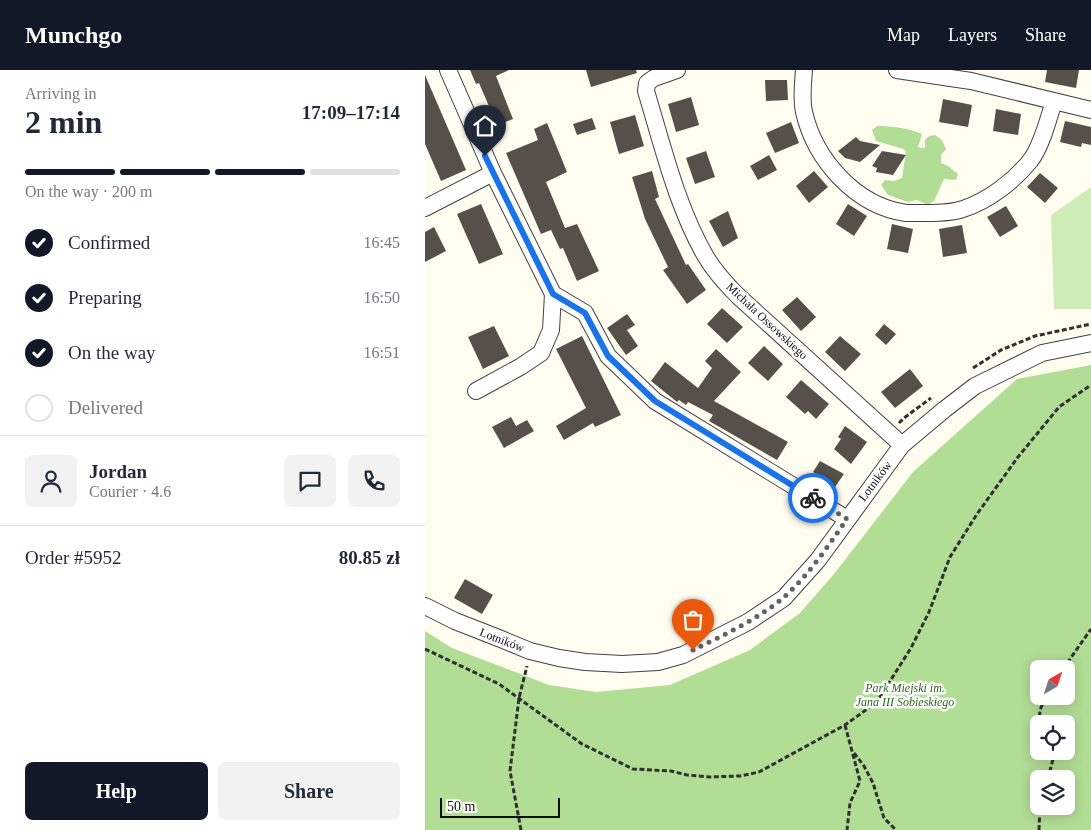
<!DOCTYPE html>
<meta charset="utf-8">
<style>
body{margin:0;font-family:"Times New Roman",serif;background:#f2f2f3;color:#1f2937;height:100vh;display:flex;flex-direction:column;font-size:19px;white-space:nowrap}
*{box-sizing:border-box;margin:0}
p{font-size:16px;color:#747a83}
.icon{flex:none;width:28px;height:28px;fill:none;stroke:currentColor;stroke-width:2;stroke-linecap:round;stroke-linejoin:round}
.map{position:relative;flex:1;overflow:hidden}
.panel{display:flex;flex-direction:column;background:#fff;width:425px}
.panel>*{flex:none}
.needle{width:32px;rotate:39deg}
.buttons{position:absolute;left:605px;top:590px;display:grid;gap:10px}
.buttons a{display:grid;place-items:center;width:45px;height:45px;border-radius:8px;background:#fff;box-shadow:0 2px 12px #0003;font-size:25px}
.scale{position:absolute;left:15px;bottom:12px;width:120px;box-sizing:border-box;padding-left:5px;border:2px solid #0e0e0e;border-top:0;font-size:14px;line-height:18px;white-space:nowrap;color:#0e0e0e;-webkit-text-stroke:4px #fff;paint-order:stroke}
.pin{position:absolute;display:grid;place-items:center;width:42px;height:42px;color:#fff;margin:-51px -21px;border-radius:50% 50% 50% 0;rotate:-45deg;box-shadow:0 0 5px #0007}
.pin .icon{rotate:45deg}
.courier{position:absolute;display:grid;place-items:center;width:50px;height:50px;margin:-25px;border:4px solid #1a73e8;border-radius:50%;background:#fff;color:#222;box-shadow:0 1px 6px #0007}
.summary em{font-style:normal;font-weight:700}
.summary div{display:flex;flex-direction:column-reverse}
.summary{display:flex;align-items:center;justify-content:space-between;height:85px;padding:0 25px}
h1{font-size:32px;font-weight:700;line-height:38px}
.bar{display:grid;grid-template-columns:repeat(4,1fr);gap:8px 5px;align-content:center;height:60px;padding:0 25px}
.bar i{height:6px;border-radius:4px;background:#e0e1e3}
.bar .selected{background:#111827}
.bar p{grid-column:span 4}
.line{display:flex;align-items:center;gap:12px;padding:0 25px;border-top:1px solid #e0e1e3}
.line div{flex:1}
.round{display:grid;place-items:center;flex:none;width:52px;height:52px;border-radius:8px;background:#f2f2f3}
ol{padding:0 25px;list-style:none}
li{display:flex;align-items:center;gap:15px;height:55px}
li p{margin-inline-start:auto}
li .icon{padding:5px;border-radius:50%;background:#111827;color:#fff;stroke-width:4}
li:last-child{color:#747a83}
li i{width:28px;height:28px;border:2px solid #e0e1e3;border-radius:50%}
.button{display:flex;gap:10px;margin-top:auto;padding:10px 25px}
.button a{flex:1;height:58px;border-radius:8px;background:#111827;color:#fff;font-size:20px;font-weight:700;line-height:58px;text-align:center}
.button a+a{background:#f2f2f3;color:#1f2937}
header{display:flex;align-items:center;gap:30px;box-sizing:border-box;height:70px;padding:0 25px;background:#111827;color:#fff}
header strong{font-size:24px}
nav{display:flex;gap:28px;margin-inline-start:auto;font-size:18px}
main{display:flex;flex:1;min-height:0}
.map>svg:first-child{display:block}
.green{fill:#cfecb6}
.forest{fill:#b2dd95;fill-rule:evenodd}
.building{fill:#57504a}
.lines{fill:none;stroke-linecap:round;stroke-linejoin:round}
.minor-casing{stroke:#414141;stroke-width:18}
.path{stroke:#303030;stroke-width:3;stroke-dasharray:5 2.5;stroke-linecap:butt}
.minor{stroke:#fff;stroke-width:16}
.done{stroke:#62625d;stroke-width:5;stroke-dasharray:0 9}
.route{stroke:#1a73e8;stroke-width:6}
.labels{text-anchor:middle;stroke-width:5;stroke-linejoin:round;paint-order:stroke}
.street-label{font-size:12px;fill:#0e0e0e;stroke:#fff}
.park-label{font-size:12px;font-style:italic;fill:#276a1a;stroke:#fff}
</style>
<header>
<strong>Munchgo</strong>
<nav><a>Map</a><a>Layers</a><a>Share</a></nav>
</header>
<main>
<section class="panel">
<div class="summary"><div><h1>2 min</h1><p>Arriving in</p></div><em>17:09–17:14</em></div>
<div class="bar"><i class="selected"></i><i class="selected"></i><i class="selected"></i><i></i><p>On the way · 200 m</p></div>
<ol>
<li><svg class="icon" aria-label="check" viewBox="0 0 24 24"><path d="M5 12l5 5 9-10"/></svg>Confirmed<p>16:45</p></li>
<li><svg class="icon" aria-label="check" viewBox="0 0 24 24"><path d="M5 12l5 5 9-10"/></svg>Preparing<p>16:50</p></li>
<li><svg class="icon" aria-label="check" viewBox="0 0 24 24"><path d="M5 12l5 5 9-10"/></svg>On the way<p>16:51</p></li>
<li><i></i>Delivered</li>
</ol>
<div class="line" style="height:90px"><a class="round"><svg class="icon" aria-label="person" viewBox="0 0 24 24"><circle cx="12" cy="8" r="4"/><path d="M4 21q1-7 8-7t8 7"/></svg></a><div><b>Jordan</b><p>Courier · 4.6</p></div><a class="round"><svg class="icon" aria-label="chat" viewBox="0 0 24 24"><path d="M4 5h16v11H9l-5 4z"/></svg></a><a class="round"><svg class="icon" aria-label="phone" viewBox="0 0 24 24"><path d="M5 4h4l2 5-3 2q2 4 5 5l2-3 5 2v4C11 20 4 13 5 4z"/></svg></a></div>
<div class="line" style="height:65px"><div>Order #5952</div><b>80.85 zł</b></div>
<div class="button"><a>Help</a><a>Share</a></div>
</section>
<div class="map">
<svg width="666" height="760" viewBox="0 0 666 760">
<rect width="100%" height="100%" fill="#fffdef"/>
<path class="green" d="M666 117V239H629L626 145Z"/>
<path class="forest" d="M452 56C466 56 484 58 497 64L493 77 498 78 500 77V70L504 66 510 65 517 70 521 79 516 85V93L523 96 533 104 531 110 519 109 509 131 503 135 492 130 483 132 463 125 456 115 460 110 469 111 477 108 481 82 479 79 451 71 447 60Z
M666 295V760H0V561L27 578 124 615 171 622 245 615 325 580 375 543 409 504 488 402 592 309ZM614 599H641V626H614ZM614 654H641V681H614ZM614 709H641V736H614Z"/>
<path class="building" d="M45 0H84L71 6 88 49 72 55 54 13 51 14Z
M161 0H211L212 3 166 17Z
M622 0H654L651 18 620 12Z
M0 5 41 100 16 111 0 74Z
M340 10H362L363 30 341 31Z
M266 27 274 55 251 62 243 34Z
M518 29 547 35 543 57 514 52Z
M571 39 596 44 593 65 568 61Z
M210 45 219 76 194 84 185 52Z
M167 48 171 59 152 65 148 54Z
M640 51 666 57V75L657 73 656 77 635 72Z
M366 52 374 73 350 83 341 63Z
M122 53 142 102 121 112 140 158 152 154 174 201 152 211 138 178 135 179 126 160 116 164 81 83 113 70 109 59Z
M431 67 435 71 455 75 435 92 420 88 413 81Z
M281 81 290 107 270 114 261 88Z
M457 81 481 85 468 105 451 102 452 98 447 96Z
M344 85 352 100 333 110 325 96Z
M227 101 234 127 230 129 261 195 263 194 281 220 262 234 238 200 243 197 220 149 207 107Z
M389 101 403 117 384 133 371 116Z
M615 103 633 118 620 133 602 117Z
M56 134 78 184 54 194 32 144Z
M423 134 442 146 429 166 411 154Z
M581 136 593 156 575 167 562 147Z
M303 141 313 168 298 177 284 151Z
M467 154 488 159 483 183 462 179Z
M537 155 542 183 518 187 514 159Z
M9 157 21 181 0 192V162Z
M372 227 391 247 376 261 357 240Z
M297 238 318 257 302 273 282 254Z
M202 244 210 255 202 260 213 276 201 285 182 258Z
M459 254 471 264 461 275 450 265Z
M69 256 84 286 58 299 43 267Z
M157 266 196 345 170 357 168 353 139 370 131 356 161 338 131 279Z
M415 266 436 284 420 301 400 282Z
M339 276 358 294 343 311 323 293Z
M291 279 316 302 289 331 363 372 352 390 284 351 288 345 263 332 261 335 254 330 252 332 226 311 240 292 273 318 287 298 280 291Z
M485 299 498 316 470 338 456 322Z
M376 310 404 334 391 349 383 341 380 344 361 327Z
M86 347 91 356 102 350 109 361 79 378 67 357Z
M420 356 442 372 426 394 409 379 416 369 413 367Z
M395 391 419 404 410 417 388 402Z
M40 509 68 525 57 544 29 528Z"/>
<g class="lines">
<defs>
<path id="minor" d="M23 0 68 103 128 224 160 243 183 286 230 331 422 449
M252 0 229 8 222 13 221 21C238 77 252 137 281 187 290 202 301 214 313 226L477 375
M379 0C378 14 376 28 379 42 390 90 431 136 481 143 488 143 494 143 501 143 512 143 527 143 538 139 563 131 589 111 605 91 616 78 624 47 629 31
M472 0 546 11 666 40
M0 138 68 103
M51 321 95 297 116 283 126 260 128 224
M0 536 30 551 76 569 105 581 134 588 160 592 197 594 233 592 258 585 323 552 359 528 393 490 477 375 520 339 550 316 617 283 666 273"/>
</defs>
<use href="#minor" class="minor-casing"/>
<path class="path" d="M548 298 576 280 610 266 666 254
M474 353 479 348 506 328
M0 579 74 614 157 674 208 699 246 701 262 705 285 707 315 706 334 702 420 655 445 637 455 627 486 578 504 542 525 487 552 444 593 387 634 337 666 315
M638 599 666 559
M614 654 615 640 621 626
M420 655 435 711 425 733 422 760
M429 683 439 696 448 713 459 748 471 760
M623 709 628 689 627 681
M96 760 85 701 94 628 102 596
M614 760 615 736"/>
<use href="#minor" class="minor"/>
</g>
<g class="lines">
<path class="done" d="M268 580C297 566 335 548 359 527 384 505 403 476 422 449L388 428"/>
<path class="route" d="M60 86 128 224 160 243 183 286 230 331 388 428"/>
</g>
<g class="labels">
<g class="street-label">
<text transform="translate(342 251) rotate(43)" y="4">Michała Ossowskiego</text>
<text transform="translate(450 411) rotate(-53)" y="4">Lotników</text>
<text transform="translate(77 570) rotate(21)" y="4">Lotników</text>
</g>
<g class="park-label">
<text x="480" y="622">Park Miejski im.<tspan x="480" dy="14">Jana III Sobieskiego</tspan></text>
</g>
</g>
</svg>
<div class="buttons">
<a><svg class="needle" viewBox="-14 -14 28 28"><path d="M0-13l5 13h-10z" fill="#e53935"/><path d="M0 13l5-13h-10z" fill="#747a83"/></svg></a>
<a><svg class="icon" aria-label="locate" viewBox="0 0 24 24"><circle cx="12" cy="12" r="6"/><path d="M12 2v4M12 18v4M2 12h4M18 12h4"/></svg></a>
<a><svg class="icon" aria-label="layers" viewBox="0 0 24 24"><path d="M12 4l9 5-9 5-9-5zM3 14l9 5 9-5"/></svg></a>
</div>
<div class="scale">50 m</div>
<div class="pin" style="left:268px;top:580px;background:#ea580c"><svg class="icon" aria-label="bag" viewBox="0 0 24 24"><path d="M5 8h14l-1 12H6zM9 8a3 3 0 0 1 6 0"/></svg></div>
<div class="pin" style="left:60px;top:86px;background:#1f2937"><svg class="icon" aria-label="home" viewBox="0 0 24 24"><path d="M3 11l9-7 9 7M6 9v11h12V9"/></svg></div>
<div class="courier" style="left:388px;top:428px"><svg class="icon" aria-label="bike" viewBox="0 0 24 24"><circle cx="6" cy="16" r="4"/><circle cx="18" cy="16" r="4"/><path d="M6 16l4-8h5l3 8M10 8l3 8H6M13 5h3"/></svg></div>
</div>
</main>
